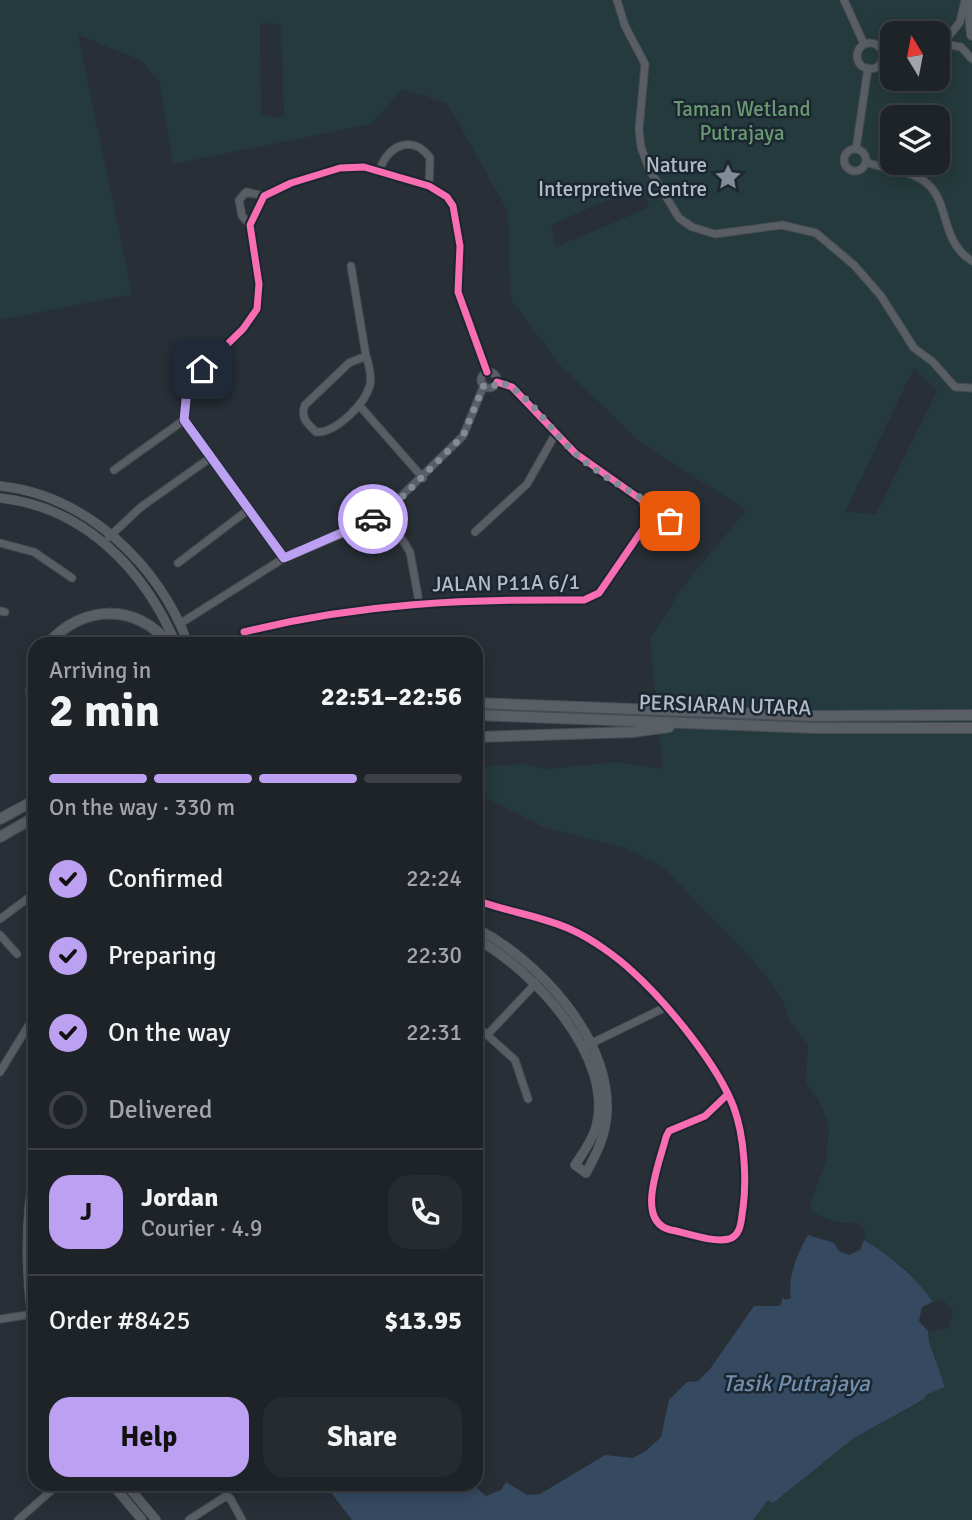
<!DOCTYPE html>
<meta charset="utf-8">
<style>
body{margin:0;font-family:Signika,sans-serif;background:#262b30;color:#f1f3f6;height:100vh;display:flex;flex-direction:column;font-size:26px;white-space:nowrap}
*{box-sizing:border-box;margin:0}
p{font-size:23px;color:#a1a4a8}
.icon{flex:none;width:38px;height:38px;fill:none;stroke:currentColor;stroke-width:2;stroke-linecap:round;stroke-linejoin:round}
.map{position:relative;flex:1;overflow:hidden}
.drawer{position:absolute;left:28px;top:637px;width:455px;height:854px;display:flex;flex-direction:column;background:#1e2328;border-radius:21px;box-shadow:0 4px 18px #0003,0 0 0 2px #3c4045}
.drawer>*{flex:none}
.needle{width:46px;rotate:350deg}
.controls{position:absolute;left:880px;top:21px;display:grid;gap:14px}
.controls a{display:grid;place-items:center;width:70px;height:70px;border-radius:14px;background:#1e2328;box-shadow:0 4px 18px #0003,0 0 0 2px #3c4045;font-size:35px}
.pin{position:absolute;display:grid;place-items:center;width:60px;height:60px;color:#fff;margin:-30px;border-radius:14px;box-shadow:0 4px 10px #0006}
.courier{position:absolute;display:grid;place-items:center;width:70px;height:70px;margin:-35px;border:5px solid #bca0f2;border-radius:50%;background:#fff;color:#222;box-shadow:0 2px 9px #0007}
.head em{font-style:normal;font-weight:700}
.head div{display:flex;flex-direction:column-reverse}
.head{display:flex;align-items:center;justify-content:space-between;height:119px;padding:0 21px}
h1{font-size:46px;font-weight:700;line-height:52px}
.bar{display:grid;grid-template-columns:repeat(4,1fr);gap:10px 7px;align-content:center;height:84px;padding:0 21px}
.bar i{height:9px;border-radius:5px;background:#3c4045}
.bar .active{background:#bca0f2}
.bar p{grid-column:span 4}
.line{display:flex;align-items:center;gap:18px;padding:0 21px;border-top:2px solid #3c4045}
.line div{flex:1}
.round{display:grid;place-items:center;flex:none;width:74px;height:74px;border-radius:21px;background:#262b30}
ol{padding:0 21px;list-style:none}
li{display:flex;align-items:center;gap:21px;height:77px}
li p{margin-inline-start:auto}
li .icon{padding:7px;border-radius:50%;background:#bca0f2;color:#111;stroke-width:4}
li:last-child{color:#a1a4a8}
li i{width:38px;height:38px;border:4px solid #3c4045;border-radius:50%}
.cta{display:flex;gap:14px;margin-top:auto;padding:14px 21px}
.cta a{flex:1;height:80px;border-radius:21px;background:#bca0f2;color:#111;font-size:28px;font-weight:700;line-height:80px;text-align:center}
.cta a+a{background:#262b30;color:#f1f3f6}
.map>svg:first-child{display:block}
.green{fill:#253a3c;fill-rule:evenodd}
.water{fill:#354960}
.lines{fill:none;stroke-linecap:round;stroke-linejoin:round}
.minor-casing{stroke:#464b51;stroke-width:9}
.tertiary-casing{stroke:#464b51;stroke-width:10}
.primary-casing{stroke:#464c53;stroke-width:12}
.minor{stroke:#585e64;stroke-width:7}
.tertiary{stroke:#585e64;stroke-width:9}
.primary{stroke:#5a5f66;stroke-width:10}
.cycleway-casing{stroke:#1b2631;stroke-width:11}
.cycleway{stroke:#f96db3;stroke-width:7}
.done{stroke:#828b95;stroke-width:7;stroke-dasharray:0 12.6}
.route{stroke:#bca0f2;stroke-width:9}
.labels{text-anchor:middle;stroke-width:5;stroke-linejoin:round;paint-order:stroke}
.park-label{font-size:21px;fill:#689970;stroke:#1b2631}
.poi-label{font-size:21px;fill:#b2bcc8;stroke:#1b2631;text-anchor:end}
.street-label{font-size:21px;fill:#b2bcc8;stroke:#1b2631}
.water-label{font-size:23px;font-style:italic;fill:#718fac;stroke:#1b2631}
</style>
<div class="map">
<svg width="972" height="1520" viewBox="0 0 972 1520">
<rect width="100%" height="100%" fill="#282f36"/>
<path class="green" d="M0 0H972V1520H753L768 1500 773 1502 854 1438 923 1401 925 1395 945 1388 929 1342 928 1331 934 1332 949 1327 953 1310 943 1300 933 1302 905 1268 864 1240 865 1231C858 1218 853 1223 841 1223 833 1222 821 1215 813 1213L810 1203 826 1162 829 1125 818 1099 806 1083 808 1045 790 1022 782 998 757 965 663 867 625 848 541 826 476 793V767L525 764 547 769 615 762 663 769 650 639 682 588 746 510 639 441 560 365 511 300 508 212 447 103 402 89 372 124 173 164 159 81 140 60 78 35 132 294 0 320ZM260 23 281 24 284 117 261 116ZM892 33H938V79H892ZM892 117H938V163H892ZM637 187 650 207 556 247 551 225ZM914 368 937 391 876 514 845 512Z"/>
<path class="water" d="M808 1235 834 1243 839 1251 849 1255 860 1250 864 1240C892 1257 914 1275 933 1302L922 1307 919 1321 928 1331 929 1342 945 1387 926 1395 923 1400 854 1438 773 1503 768 1500 753 1520H352L329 1490 312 1484H472L486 1496 501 1490 506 1482 527 1495 540 1494 605 1455 633 1458 647 1450 661 1437 669 1400 687 1382 698 1381 710 1369 754 1306H780L783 1297 785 1300 791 1298C787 1278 798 1252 808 1235Z"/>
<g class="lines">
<defs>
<path id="minor" d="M617 0 625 26 645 64 639 130 641 147 649 169 679 218 692 227 715 234 782 225 816 233 854 265 881 296 914 348 933 362 955 387 972 388
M844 0 864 44
M944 42 960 22 965 0
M938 43 961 47 972 59
M857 56a13 13 0 1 1 26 0a13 13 0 1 1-26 0Z
M856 149 868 68
M844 160a11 11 0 1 1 22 0a11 11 0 1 1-22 0Z
M866 162C884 169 909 170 924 181 951 200 939 241 972 261
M379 172C386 146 413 133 430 158L429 186
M250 225 242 216 239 200 246 192 264 196
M351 266 366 356
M366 356C369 365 372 375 370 385 365 404 336 433 316 432 307 423 300 418 305 405L349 363Z
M481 380a8 8 0 1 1 16 0a8 8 0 1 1-16 0Z
M359 405 423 478
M114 470 184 420
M385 512 410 552 419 602
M475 532 527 484 556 433
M109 537 141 507 210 458
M637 540 664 530 670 521 667 513 643 501
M0 543 34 552 72 578
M284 558 184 420 187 390 202 369 243 329 257 309 259 284 250 225 264 196 291 183 340 168 364 167 429 186 447 197 453 206 460 246 458 292 487 372
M178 563 248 510
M0 611 5 612
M181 623 284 558 363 525 385 512 463 436 484 385
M244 632C360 603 465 599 584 600L599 593 645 526 643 501 575 453 512 387 497 382
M476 900C507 912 543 916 572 930 592 939 617 957 633 972 667 1003 718 1065 734 1108 744 1135 747 1179 743 1208 741 1219 742 1235 729 1239 713 1243 687 1233 671 1230 634 1222 660 1162 666 1137L669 1131 705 1116 728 1094
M0 919 35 893
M0 935 17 954
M476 1025 515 1060 528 1099
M488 1034 536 983
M588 1045 666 1007
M0 1072 35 1015
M0 1319 34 1314
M18 1520 53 1489
M189 1520 226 1496 230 1498 242 1520"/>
<path id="tertiary" d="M0 486C86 495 160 565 188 644
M0 498C84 507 144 569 176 644
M476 928C538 960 610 1037 607 1112 606 1135 597 1153 586 1173L575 1165C583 1153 592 1141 596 1127 615 1057 532 969 476 939
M35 1165C24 1224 25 1278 35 1337
M35 1257V1263
M112 1484 142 1520
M126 1484 156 1520"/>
<path id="primary" d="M969 0 972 35
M48 644C82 604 137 603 169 644
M35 666 31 691 35 712
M476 703 816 716 972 715
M476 715 816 728H972
M476 737 632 732 669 727
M0 819 35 800
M0 837 35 817"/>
</defs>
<use href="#minor" class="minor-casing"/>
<use href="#tertiary" class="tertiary-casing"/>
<use href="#primary" class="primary-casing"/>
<use href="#minor" class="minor"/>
<use href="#tertiary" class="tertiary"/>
<use href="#primary" class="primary"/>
<defs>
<path id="cycleway" d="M284 558 184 420 187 390 202 369 243 329 257 309 259 284 250 225 264 196 291 183 340 168 364 167 429 186 447 197 453 206 460 246 458 292 487 372
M244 632C360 603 465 599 584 600L599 593 645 526 643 501 575 453 512 387 497 382
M476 900C507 912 543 916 572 930 592 939 617 957 633 972 667 1003 718 1065 734 1108 744 1135 747 1179 743 1208 741 1219 742 1235 729 1239 713 1243 687 1233 671 1230 634 1222 660 1162 666 1137L669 1131 705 1116 728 1094"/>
</defs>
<use href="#cycleway" class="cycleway-casing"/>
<use href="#cycleway" class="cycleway"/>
</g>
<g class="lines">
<path class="done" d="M373 519 399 500 463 436 484 385 494 386 497 382C524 385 554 436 576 454 604 479 636 494 667 513L670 521"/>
<path class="route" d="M202 369 187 390 184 420 284 558 373 519"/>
</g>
<defs>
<symbol id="sight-bare" viewBox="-9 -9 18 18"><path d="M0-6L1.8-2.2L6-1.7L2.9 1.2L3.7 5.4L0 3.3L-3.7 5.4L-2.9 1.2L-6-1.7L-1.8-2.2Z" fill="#828b95" stroke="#1b2631" stroke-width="2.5" paint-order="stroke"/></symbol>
</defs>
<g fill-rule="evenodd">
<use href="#sight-bare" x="709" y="158" width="38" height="38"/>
</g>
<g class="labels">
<g class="park-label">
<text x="742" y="116">Taman Wetland<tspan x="742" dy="24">Putrajaya</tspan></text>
</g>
<g class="poi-label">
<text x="707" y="172">Nature<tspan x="707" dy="24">Interpretive Centre</tspan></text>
</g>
<g class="street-label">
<text transform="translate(506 583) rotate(-1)" y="7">JALAN P11A 6/1</text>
<text transform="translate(725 705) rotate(2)" y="7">PERSIARAN UTARA</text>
</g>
<g class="water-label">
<text x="796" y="1391">Tasik Putrajaya</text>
</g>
</g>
</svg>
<div class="controls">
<a><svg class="needle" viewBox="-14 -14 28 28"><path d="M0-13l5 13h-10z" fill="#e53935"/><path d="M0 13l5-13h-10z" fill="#a1a4a8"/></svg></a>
<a><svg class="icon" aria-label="layers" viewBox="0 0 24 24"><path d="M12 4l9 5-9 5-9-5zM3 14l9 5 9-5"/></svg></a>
</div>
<div class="pin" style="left:670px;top:521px;background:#ea580c"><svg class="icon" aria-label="bag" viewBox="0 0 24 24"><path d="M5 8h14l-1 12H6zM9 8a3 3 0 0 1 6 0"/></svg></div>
<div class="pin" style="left:202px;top:369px;background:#1f2937"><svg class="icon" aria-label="home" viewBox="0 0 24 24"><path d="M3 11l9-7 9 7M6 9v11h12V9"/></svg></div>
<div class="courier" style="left:373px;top:519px"><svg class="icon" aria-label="car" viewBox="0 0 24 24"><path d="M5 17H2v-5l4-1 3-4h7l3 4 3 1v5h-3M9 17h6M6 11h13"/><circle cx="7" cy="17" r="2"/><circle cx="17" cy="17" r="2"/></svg></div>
<section class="drawer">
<div class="head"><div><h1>2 min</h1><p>Arriving in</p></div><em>22:51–22:56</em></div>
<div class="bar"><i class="active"></i><i class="active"></i><i class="active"></i><i></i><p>On the way · 330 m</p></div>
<ol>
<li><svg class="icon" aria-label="check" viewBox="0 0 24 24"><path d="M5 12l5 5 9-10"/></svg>Confirmed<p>22:24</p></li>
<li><svg class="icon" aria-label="check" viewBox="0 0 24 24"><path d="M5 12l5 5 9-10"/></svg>Preparing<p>22:30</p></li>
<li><svg class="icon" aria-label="check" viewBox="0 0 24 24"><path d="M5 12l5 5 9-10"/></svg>On the way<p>22:31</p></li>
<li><i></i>Delivered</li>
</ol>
<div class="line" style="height:126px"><b class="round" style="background:#bca0f2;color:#111">J</b><div><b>Jordan</b><p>Courier · 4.9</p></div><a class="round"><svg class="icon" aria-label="phone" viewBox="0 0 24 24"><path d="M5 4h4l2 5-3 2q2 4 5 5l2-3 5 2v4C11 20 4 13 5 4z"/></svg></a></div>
<div class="line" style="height:91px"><div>Order #8425</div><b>$13.95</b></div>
<div class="cta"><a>Help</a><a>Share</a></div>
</section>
</div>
